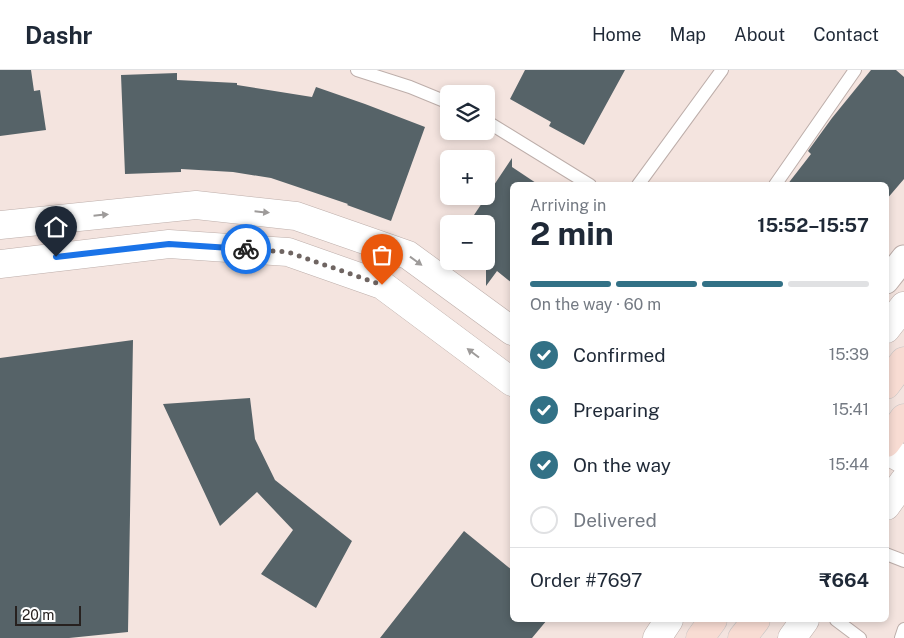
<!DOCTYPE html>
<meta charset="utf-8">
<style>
body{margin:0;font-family:"Public Sans",sans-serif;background:#f2f2f3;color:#1f2937;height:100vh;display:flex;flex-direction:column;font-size:19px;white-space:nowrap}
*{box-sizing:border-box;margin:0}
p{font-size:16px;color:#747a83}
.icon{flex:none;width:28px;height:28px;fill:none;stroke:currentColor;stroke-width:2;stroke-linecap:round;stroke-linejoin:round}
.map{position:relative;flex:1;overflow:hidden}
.side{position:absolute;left:510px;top:112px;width:379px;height:440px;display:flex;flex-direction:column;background:#fff;border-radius:8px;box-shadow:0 2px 8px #0003}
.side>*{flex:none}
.tools{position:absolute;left:440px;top:15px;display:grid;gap:10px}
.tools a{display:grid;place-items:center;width:55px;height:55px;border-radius:8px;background:#fff;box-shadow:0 2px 8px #0003;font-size:25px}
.scale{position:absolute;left:15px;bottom:12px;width:66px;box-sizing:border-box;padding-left:5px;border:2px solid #27211f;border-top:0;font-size:14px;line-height:18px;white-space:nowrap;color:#27211f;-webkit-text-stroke:4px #fff;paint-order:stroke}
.pin{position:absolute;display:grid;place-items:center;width:42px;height:42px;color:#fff;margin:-51px -21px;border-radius:50% 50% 50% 0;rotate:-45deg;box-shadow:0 0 5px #0007}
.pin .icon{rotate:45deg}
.courier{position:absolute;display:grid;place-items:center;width:50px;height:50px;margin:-25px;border:4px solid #1a73e8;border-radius:50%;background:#fff;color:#222;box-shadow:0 1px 6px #0007}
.summary em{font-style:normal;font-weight:700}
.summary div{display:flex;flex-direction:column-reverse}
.summary{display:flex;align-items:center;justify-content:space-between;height:85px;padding:0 20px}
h1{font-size:32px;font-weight:700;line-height:38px}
.bar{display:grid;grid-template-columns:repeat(4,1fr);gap:8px 5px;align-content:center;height:60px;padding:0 20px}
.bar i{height:6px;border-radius:4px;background:#e0e1e3}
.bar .on{background:#327186}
.bar p{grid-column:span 4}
.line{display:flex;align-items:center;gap:12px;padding:0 20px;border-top:1px solid #e0e1e3}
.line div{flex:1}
ol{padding:0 20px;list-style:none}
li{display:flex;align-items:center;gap:15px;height:55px}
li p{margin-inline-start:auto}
li .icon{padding:5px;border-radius:50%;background:#327186;color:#fff;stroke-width:4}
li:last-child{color:#747a83}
li i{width:28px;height:28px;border:2px solid #e0e1e3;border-radius:50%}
header{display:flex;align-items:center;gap:30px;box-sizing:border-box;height:70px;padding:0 25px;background:#fff;border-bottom:1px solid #e0e1e3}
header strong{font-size:24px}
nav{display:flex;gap:28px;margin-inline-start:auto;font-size:18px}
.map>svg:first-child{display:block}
.building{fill:#566368}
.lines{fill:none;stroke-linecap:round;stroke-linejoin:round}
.lane-casing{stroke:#bdaeaa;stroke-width:14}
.street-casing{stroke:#bdaeaa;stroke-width:27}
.secondary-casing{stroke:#bdaeaa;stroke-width:29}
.primary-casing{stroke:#c7c5c5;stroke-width:29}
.lane{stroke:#fff;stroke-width:12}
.street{stroke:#fff;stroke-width:25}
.secondary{stroke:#fff;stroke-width:28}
.primary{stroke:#f8dcd3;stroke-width:28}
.oneway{fill:#9e9b9a}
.done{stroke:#6f6562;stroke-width:5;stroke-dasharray:0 9}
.route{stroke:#1a73e8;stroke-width:6}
</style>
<header>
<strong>Dashr</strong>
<nav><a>Home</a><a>Map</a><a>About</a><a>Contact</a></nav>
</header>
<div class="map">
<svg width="904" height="568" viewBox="0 0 904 568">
<rect width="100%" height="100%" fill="#f4e4df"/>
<path class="building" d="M0 0H31L34 21 40 20 46 60 0 66Z
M525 0H625L584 75 549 56 551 52 510 29Z
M871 0H896L904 7V109L886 130V115H787L811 84 808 81 832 48Z
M177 3V10L237 13V15L312 27 316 17 365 34 425 57 391 151 347 135 348 134 271 108 233 102 181 99V102L125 104 121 5Z
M512 88V97L539 115H512V213L497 201 486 216V154H468Z
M133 270 128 562 69 568H0V288Z
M250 328 255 369 275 410 352 471 316 538 261 504 293 460 257 422 220 456 163 334Z
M464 461 512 500V550H547L532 568H380Z"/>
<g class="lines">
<defs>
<path id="lane" d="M357 0 410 17 449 33
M486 51 590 115
M638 115 722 0
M775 115 855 0
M886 484 904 491
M836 550 860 568
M901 568 904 559"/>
<path id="street" d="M886 211 904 188"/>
<path id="secondary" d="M0 155 196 135 296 146 408 185 512 261
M0 194 169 174 288 182 382 215 512 312
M886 259 904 236
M886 380 904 390
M886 436 904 411
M657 568 669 550
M792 568 805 550"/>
<path id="primary" d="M886 315 904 291
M886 373 904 348
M700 568 713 550
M742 568 756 550"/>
</defs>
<use href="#lane" class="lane-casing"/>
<use href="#street" class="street-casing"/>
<use href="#secondary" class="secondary-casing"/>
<use href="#primary" class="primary-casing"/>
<use href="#lane" class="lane"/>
<use href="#street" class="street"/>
<use href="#secondary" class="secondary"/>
<use href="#primary" class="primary"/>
</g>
<defs><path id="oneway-solid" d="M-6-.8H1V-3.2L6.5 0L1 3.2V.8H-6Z" transform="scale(1.25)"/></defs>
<g class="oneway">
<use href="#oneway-solid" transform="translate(262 142) rotate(6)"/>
<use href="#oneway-solid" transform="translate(101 145) rotate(-6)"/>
<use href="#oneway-solid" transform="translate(416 191) rotate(36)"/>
<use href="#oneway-solid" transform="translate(473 283) rotate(-143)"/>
</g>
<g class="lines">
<path class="done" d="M246 179 288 182 382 215"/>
<path class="route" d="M56 187 169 174 246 179"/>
</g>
</svg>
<div class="tools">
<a><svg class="icon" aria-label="layers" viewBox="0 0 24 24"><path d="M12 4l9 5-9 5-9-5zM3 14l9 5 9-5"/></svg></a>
<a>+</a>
<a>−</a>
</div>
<div class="scale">20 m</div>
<div class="pin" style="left:382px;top:215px;background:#ea580c"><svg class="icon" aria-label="bag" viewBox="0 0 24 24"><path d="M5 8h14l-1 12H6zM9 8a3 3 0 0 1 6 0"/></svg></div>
<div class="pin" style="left:56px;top:187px;background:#1f2937"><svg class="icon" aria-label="home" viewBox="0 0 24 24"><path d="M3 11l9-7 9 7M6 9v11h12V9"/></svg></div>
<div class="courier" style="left:246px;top:179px"><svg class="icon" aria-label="bike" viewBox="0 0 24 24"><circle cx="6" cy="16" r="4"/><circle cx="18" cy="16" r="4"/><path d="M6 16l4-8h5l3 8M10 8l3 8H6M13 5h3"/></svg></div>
<section class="side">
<div class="summary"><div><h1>2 min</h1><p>Arriving in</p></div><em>15:52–15:57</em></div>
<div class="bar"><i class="on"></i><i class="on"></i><i class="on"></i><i></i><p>On the way · 60 m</p></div>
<ol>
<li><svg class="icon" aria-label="check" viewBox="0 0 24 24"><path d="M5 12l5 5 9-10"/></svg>Confirmed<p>15:39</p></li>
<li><svg class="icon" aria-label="check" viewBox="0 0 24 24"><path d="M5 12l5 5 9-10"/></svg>Preparing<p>15:41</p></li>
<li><svg class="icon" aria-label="check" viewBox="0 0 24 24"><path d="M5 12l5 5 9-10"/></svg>On the way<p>15:44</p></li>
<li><i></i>Delivered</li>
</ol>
<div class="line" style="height:65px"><div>Order #7697</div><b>₹664</b></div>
</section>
</div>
